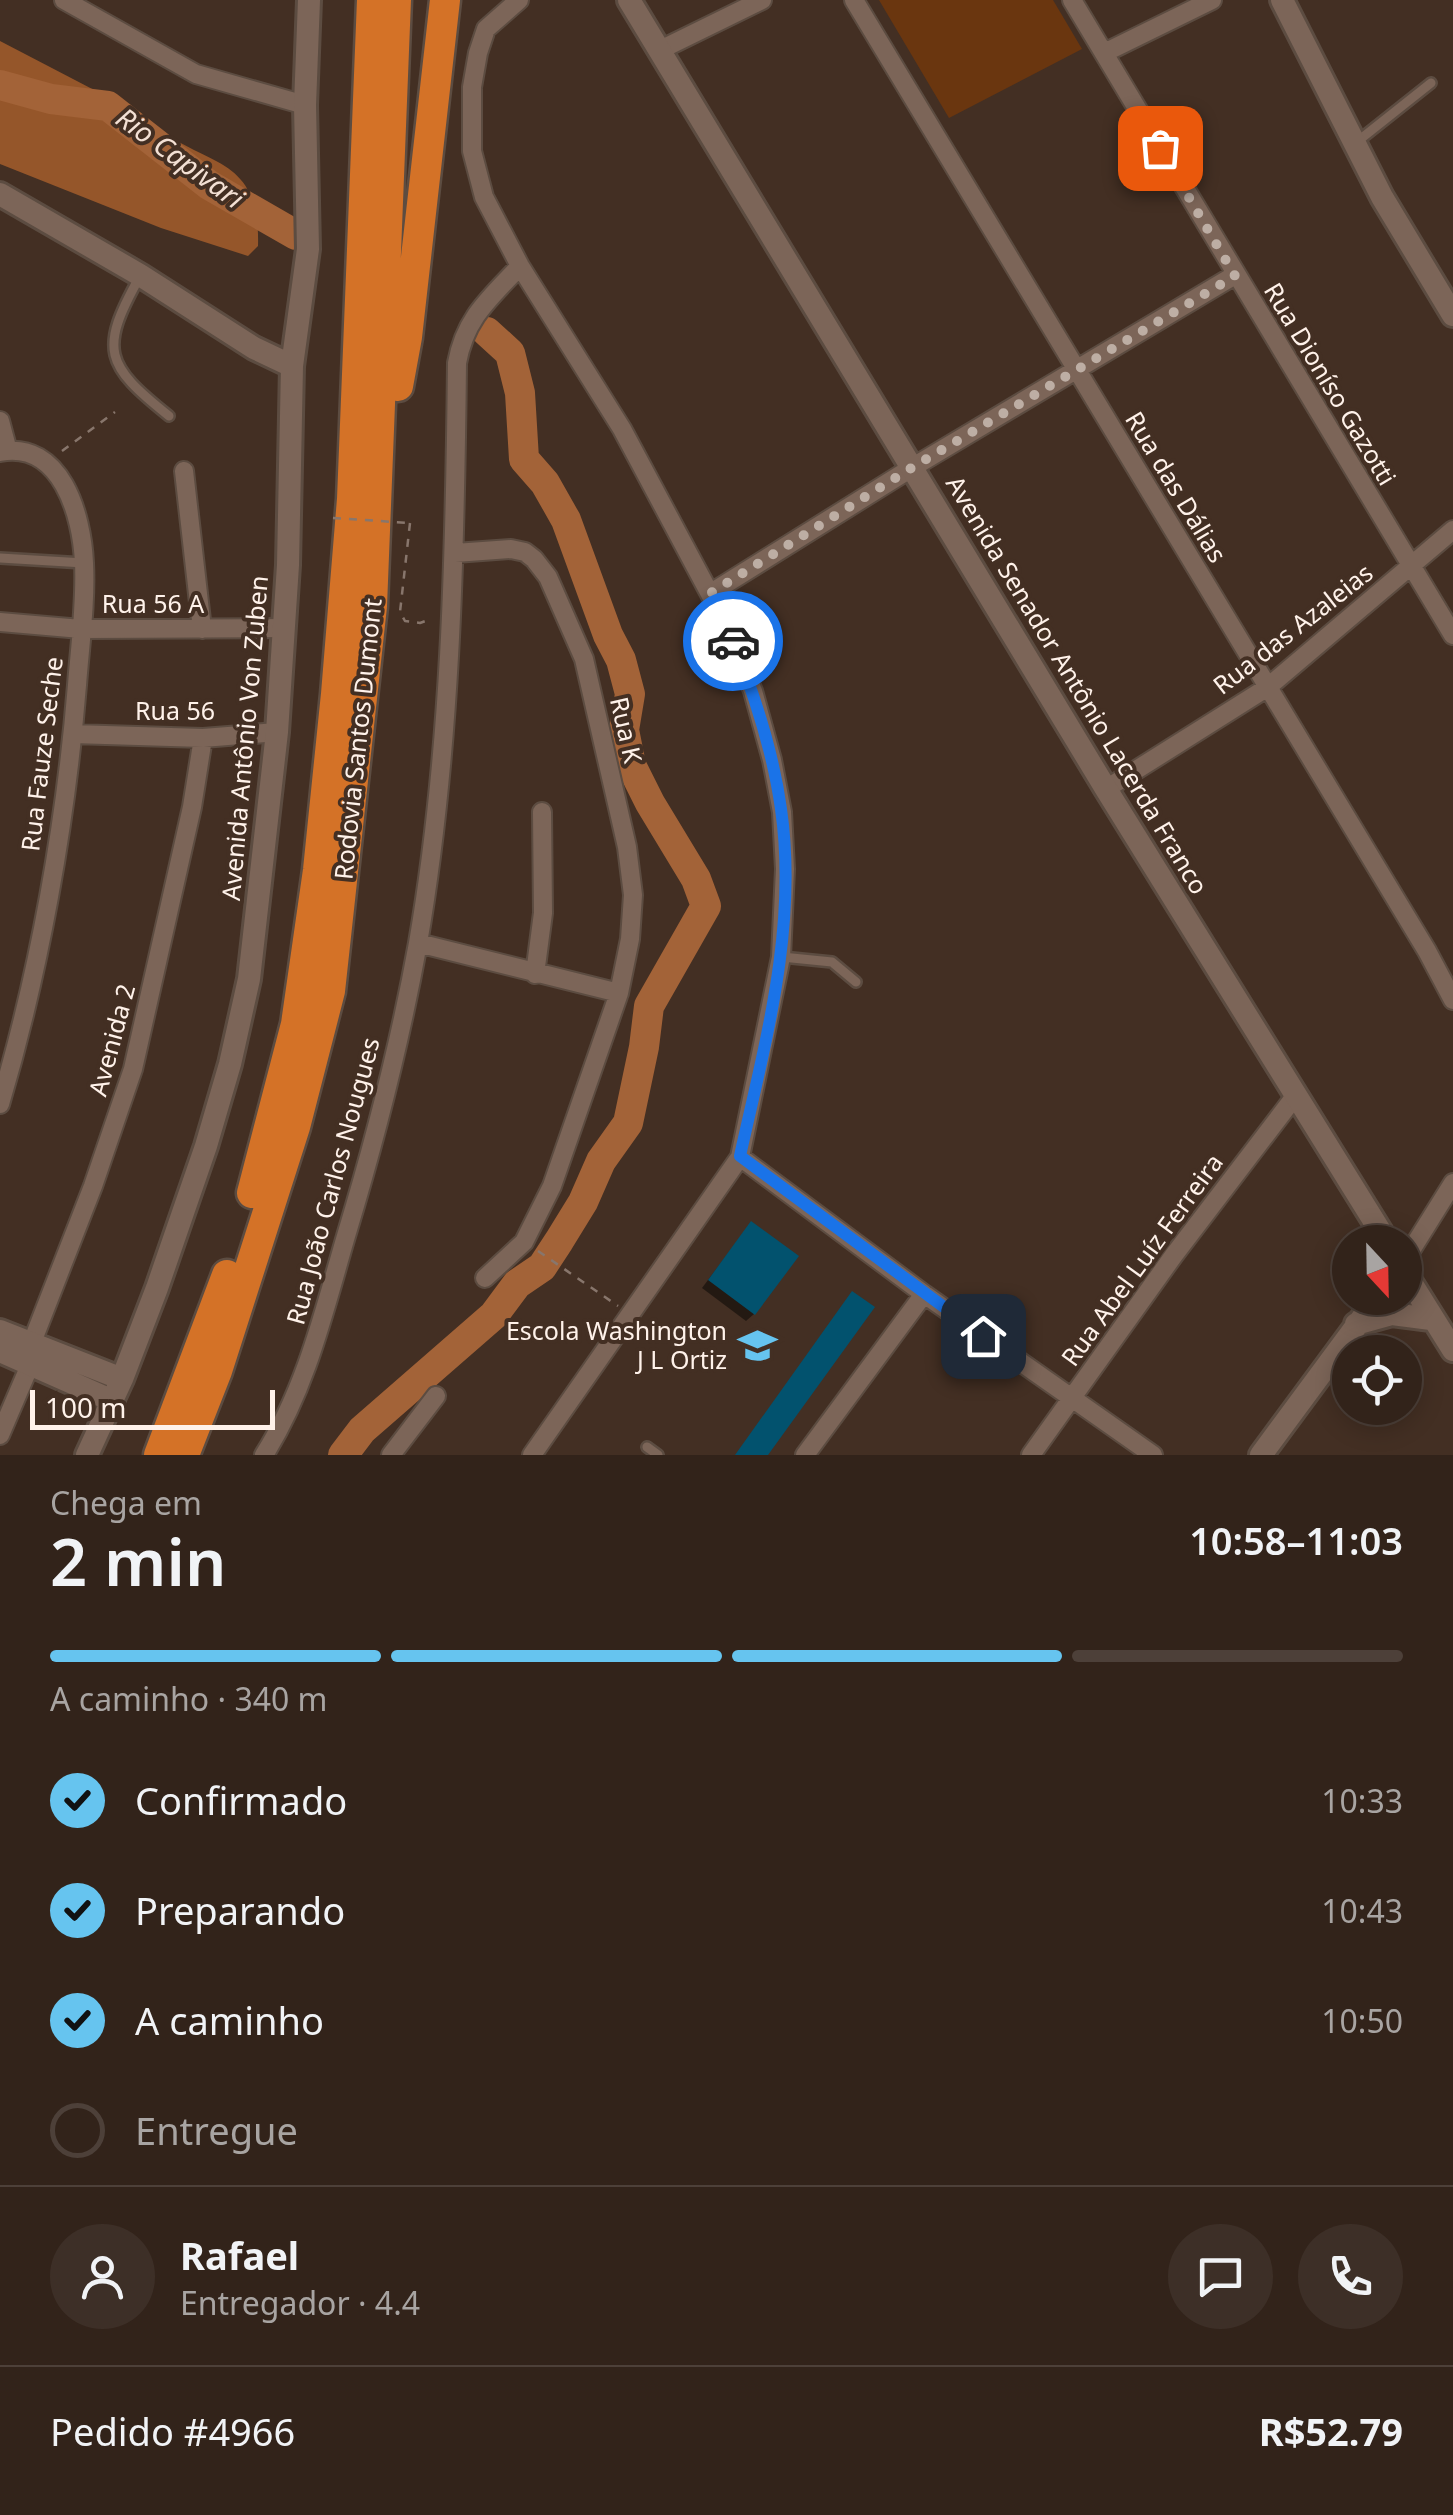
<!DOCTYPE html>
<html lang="pt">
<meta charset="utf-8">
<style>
body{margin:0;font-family:"Noto Sans",sans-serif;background:#3d2f27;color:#f1f3f6;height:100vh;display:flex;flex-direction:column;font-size:38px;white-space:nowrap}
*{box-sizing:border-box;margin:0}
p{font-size:32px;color:#a8a4a2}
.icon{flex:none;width:55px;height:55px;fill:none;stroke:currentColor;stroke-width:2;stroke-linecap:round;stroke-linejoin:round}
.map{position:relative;height:1455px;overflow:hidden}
.side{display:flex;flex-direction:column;background:#32231a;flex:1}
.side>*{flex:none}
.needle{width:65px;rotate:158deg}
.controls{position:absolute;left:1332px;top:1225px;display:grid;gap:20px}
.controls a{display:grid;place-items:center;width:90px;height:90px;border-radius:50%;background:#32231a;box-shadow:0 5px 25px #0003,0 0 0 2px #4d4039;font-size:50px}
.scale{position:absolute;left:30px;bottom:25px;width:245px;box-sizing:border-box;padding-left:10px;border:5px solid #fff2ea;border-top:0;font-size:28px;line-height:35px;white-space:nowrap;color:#fff2ea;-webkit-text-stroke:8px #432f23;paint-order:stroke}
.pin{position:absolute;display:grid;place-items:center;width:85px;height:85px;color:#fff;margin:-42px;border-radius:20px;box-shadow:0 5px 15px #0006}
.courier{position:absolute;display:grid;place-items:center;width:100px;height:100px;margin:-50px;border:8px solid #1a73e8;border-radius:50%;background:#fff;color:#222;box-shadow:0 2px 12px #0007}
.summary em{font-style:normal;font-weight:600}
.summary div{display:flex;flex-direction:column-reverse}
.summary{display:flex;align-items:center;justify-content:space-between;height:170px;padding:0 50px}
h1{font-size:65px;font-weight:600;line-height:75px}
.bar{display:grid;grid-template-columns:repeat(4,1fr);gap:15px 10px;align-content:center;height:120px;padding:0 50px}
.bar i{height:12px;border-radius:8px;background:#4d4039}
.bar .selected{background:#66c4ef}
.bar p{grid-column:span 4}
.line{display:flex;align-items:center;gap:25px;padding:0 50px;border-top:2px solid #4d4039}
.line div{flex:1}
.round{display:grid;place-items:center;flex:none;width:105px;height:105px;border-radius:52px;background:#3d2f27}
ol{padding:0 50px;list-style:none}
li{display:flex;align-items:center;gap:30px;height:110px}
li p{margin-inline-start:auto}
li .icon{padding:10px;border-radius:50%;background:#66c4ef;color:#111;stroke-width:4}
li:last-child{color:#a8a4a2}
li i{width:55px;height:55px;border:5px solid #4d4039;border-radius:50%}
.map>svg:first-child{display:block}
.green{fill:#6a360f}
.forest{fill:#95562a}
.shadow{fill:#0007}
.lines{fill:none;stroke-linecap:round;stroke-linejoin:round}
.river{stroke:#a36338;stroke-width:30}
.building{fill:#02526e}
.lane-casing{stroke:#5c4c41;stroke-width:14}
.street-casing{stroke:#5c4c41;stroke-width:22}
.secondary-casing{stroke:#5c4c41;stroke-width:28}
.highway-casing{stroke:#5c4c41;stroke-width:35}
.path{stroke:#88766c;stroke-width:2.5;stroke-dasharray:8 8;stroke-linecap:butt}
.lane{stroke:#7c6558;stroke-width:9}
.street{stroke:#7c6558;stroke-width:18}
.secondary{stroke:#7c6558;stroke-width:22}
.highway{stroke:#d47227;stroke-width:30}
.path-bridge{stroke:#88766c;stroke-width:2.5;stroke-dasharray:8 8;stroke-linecap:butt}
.done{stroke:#bdaea4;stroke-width:10;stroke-dasharray:0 18}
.route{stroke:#1a73e8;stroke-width:12}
.labels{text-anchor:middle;stroke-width:8;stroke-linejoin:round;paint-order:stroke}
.street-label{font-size:25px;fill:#fff2ea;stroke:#432f23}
.poi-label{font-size:25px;fill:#fff2ea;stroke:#432f23;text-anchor:end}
.water-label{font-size:28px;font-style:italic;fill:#f3e0d4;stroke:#432f23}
</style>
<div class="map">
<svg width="1453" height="1455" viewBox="0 0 1453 1455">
<rect width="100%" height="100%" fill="#432f23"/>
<path class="green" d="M879 0H1053L1082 49 949 118Z"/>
<path class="forest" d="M0 41 146 117C198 170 261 148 258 246L248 256 161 228 0 164Z"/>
<path class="shadow" d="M744 1232 754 1314 746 1321 702 1288Z"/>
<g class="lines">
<path class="river" d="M0 85 51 99 108 106 209 185 296 235
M343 1455 362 1430 494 1315 517 1284 542 1267 559 1241 583 1202 601 1161 628 1123 644 1047 649 1006 706 906 696 879 650 803 631 765 624 730 630 694 621 660 608 635 566 520 545 483 524 459 520 393 510 353 487 332"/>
</g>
<path class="building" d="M751 1221 799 1256 755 1315 708 1280Z
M852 1291 875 1307 768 1455H735Z"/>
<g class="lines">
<defs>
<path id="lane" d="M1363 137 1431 83
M139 278C99 350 105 365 169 416
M0 558 84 563
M782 957 832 962 856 982
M647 1447 658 1455"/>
<path id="street" d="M64 0 196 74 305 105
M519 0 486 29 478 53 472 87V151L484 197 520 266 622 429 727 626 753 691 772 760 782 812 785 869 781 957 740 1157 532 1455
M854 0 1427 951 1453 1000
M1072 0 1453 635
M660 50 762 0
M1104 53 1212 0
M0 421 8 451
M0 452C61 440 82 515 84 563 86 603 80 645 77 685 66 822 39 973 0 1104
M184 471 202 629
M455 553 511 549 525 552 534 559 548 577 584 659 627 847 633 895 630 939 619 993 552 1186 524 1242 485 1278
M711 593 913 467 1235 275
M0 622 81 629 285 628
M73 734 203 738 277 732
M1106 789 1268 687 1453 530
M418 943 619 993
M535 974 543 913 542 812
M740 1157 924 1294 1153 1455
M1405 1260 1453 1183
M31 1345 93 1186 133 1069 192 807 203 738
M0 1435 30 1365
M264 1455C306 1389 324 1311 346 1236 375 1140 400 1043 418 943 451 752 455 557 457 363 465 318 490 298 520 266
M391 1455 436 1396
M805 1455 924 1294
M1031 1455 1174 1255 1296 1095"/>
<path id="secondary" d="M629 0 1106 789 1387 1242
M1282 0 1382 197 1453 315
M0 194 140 275 254 348 292 366
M1405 1273 1453 1350
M1356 1324 1392 1314 1431 1319
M0 1331 122 1379
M0 1351 113 1401
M87 1455 122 1379 157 1288 206 1146 230 1064 249 979 277 732 288 565 292 366 308 249 305 105 309 0
M1261 1455 1377 1298"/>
<path id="highway" d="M398 386 407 337 445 0
M252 1193 296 1024 318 870 336 694 352 499 372 0
M159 1455 227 1275
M184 1455 217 1371 295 1127 330 991 372 606 396 0"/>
</defs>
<use href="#lane" class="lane-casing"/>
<use href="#street" class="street-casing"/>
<use href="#secondary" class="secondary-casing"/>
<use href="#highway" class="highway-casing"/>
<path class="path" d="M62 451 115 412
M410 523 400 612 405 621 420 623 431 619
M538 1251 618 1306"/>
<use href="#lane" class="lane"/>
<use href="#street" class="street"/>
<use href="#secondary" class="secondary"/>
<use href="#highway" class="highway"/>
<path class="path-bridge" d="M333 518 410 523"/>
</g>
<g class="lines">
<path class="done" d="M733 641 711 593 913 467 1235 276 1160 148"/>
<path class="route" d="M733 641C755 696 773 751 781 809 798 927 765 1043 740 1156L983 1336"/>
</g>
<defs>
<symbol id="school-bare" viewBox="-9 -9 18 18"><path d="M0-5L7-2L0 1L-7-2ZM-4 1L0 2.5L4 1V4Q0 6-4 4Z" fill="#66c4ef" stroke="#432f23" stroke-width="2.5" paint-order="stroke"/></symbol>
</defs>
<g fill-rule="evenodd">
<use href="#school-bare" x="730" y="1318" width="55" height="55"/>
</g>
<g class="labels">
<g class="street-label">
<text transform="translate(1330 384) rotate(59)" y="9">Rua Dioníso Gazotti</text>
<text transform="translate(1176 487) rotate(59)" y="9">Rua das Dálias</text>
<text x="153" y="613">Rua 56 A</text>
<text transform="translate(1293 629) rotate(-38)" y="9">Rua das Azaleias</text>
<text transform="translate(1077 685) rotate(59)" y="9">Avenida Senador Antônio Lacerda Franco</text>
<text x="175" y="720">Rua 56</text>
<text transform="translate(626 730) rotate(77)" y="9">Rua K</text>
<text transform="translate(245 738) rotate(-85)" y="9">Avenida Antônio Von Zuben</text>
<text transform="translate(358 739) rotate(-84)" y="9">Rodovia Santos Dumont</text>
<text transform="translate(42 754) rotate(-83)" y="9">Rua Fauze Seche</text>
<text transform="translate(112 1040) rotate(-75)" y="9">Avenida 2</text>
<text transform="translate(333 1181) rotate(-75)" y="9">Rua João Carlos Nougues</text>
<text transform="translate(1142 1260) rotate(-54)" y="9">Rua Abel Luíz Ferreira</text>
</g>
<g class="poi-label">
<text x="727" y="1340">Escola Washington<tspan x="727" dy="29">J L Ortiz</tspan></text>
</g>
<g class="water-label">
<text transform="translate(180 158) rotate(36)" y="10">Rio Capivari</text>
</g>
</g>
</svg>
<div class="controls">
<a><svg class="needle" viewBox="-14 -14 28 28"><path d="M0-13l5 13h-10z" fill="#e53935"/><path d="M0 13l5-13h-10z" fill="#a8a4a2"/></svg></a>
<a><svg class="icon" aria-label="locate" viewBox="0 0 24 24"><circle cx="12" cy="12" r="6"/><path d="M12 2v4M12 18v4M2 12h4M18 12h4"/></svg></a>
</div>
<div class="scale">100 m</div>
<div class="pin" style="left:1160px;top:148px;background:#ea580c"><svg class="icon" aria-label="bag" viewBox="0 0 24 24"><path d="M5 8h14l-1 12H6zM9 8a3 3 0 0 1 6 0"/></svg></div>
<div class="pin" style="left:983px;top:1336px;background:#1f2937"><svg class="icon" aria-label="home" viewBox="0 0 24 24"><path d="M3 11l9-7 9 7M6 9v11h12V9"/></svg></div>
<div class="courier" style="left:733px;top:641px"><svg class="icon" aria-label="car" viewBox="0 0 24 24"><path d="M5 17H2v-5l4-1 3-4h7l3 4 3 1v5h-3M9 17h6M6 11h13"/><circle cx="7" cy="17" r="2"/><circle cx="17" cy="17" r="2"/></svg></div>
</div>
<section class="side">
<div class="summary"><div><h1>2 min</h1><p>Chega em</p></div><em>10:58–11:03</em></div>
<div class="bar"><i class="selected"></i><i class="selected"></i><i class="selected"></i><i></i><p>A caminho · 340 m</p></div>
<ol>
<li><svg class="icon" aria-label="check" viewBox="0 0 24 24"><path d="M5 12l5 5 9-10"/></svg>Confirmado<p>10:33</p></li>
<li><svg class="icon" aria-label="check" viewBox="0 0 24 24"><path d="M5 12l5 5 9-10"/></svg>Preparando<p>10:43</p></li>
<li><svg class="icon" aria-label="check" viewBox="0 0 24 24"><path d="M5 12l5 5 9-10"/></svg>A caminho<p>10:50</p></li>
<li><i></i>Entregue</li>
</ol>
<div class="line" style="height:180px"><a class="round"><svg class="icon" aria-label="person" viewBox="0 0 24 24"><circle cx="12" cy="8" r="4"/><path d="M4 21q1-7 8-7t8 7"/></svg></a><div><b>Rafael</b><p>Entregador · 4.4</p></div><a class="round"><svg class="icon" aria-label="chat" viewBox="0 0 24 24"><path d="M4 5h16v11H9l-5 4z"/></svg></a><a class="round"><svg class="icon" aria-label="phone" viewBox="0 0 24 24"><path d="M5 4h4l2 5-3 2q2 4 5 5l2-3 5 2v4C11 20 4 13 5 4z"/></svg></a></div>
<div class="line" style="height:130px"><div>Pedido #4966</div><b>R$52.79</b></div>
</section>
